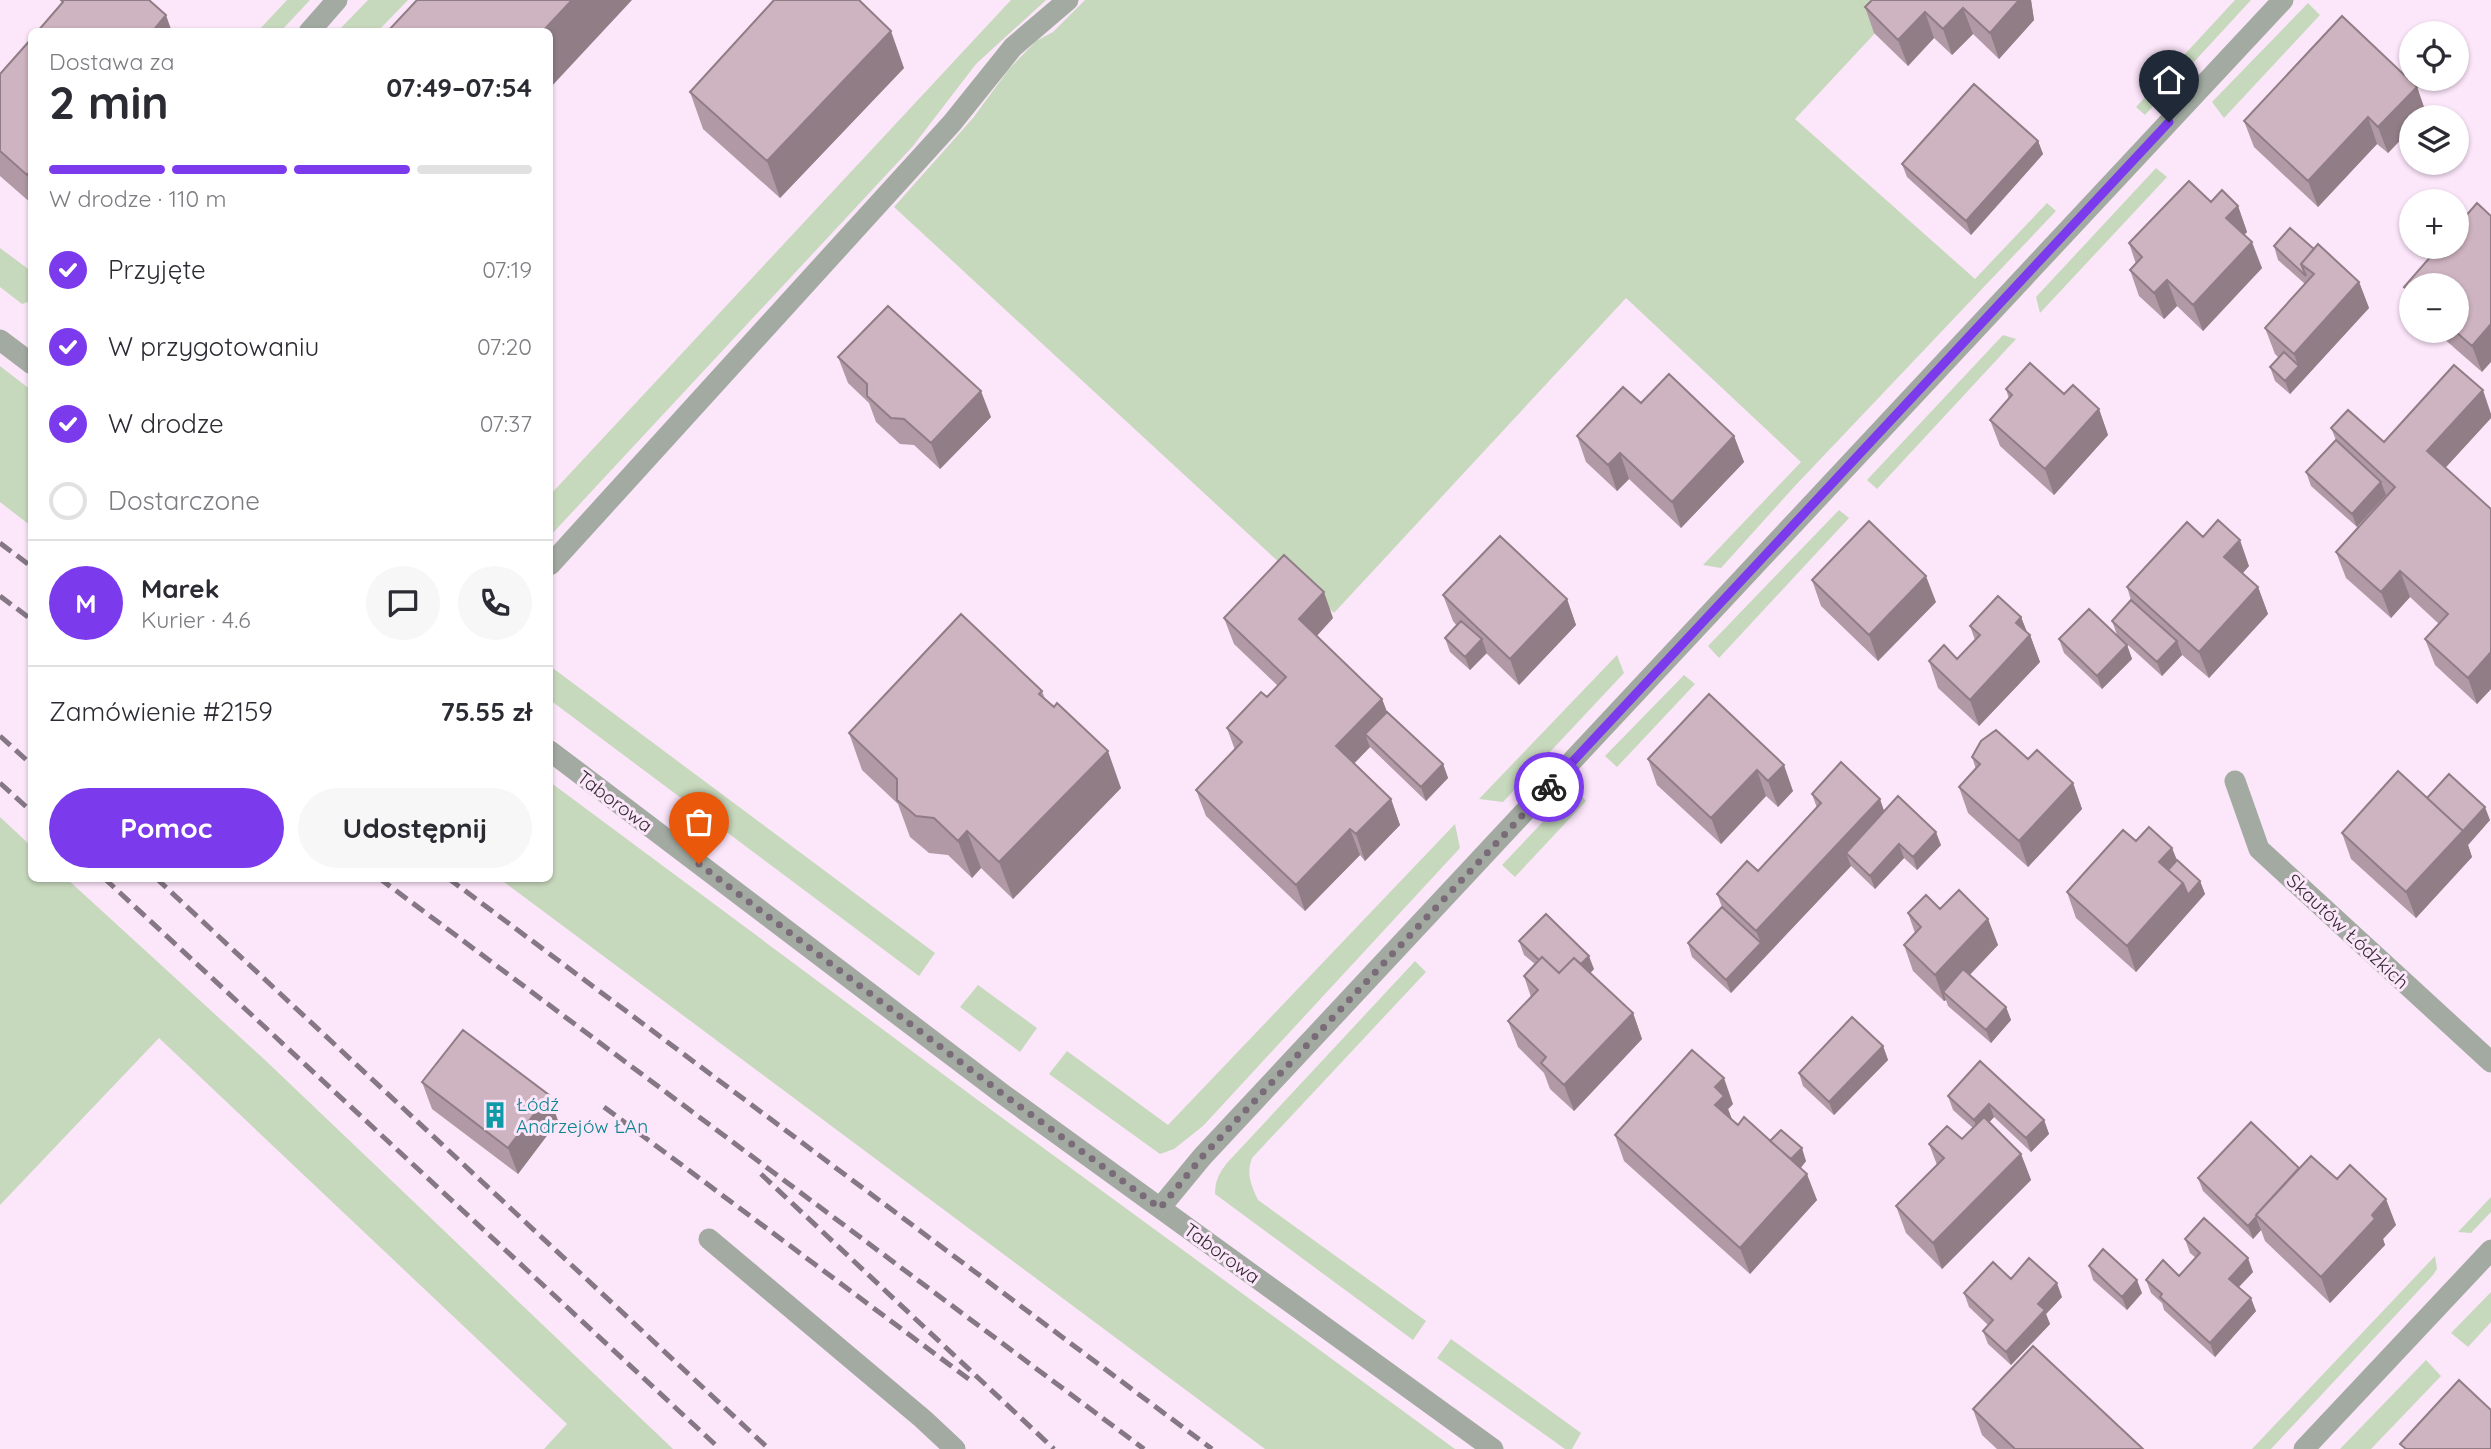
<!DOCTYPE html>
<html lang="pl">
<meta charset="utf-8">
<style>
body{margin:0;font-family:Quicksand,sans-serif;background:#f7f7f7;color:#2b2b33;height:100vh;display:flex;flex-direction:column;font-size:26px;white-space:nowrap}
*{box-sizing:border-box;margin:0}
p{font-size:23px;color:#7c7c81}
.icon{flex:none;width:38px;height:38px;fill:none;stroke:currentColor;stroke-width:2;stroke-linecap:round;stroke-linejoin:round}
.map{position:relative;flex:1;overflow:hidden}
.side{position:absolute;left:28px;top:28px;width:525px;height:854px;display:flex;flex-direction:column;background:#fff;border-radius:10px;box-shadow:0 2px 5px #0004}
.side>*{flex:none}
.tools{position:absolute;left:2399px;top:21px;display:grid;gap:14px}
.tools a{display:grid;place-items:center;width:70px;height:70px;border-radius:50%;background:#fff;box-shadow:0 2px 5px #0004;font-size:35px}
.pin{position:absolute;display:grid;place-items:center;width:60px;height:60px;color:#fff;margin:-72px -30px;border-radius:50% 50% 50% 0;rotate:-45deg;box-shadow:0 0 7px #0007}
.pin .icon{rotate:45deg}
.courier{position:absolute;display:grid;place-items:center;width:70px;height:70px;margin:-35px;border:5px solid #7c3aed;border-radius:50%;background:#fff;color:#222;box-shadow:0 2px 9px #0007}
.headline em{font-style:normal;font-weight:800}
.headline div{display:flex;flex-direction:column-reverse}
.headline{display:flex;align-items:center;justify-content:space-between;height:119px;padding:0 21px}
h1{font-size:46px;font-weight:800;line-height:52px}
.bar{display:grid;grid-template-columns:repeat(4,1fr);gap:10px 7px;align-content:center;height:84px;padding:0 21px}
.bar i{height:9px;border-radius:5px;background:#e1e1e2}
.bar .current{background:#7c3aed}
.bar p{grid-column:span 4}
.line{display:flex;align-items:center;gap:18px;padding:0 21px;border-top:2px solid #e1e1e2}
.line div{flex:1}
.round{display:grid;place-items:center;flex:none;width:74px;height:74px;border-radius:37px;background:#f7f7f7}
ol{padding:0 21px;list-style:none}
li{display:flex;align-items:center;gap:21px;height:77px}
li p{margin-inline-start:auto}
li .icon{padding:7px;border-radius:50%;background:#7c3aed;color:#fff;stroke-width:4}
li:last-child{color:#7c7c81}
li i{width:38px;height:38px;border:4px solid #e1e1e2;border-radius:50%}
.action{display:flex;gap:14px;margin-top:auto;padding:14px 21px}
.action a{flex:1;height:80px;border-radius:42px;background:#7c3aed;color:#fff;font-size:28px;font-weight:800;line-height:80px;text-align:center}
.action a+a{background:#f7f7f7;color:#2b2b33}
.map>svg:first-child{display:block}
.green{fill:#c7d9bd}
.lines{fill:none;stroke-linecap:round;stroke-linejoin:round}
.minor{stroke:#a2aaa1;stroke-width:21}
.rail{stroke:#857884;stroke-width:5;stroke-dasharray:14 7;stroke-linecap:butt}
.wall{fill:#b19aa5}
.shaded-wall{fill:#907d86}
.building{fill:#ceb3c0;stroke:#907d86;stroke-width:2}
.done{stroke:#796c78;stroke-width:7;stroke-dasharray:0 12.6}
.route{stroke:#7c3aed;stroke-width:9}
.labels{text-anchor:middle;stroke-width:6;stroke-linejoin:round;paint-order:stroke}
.street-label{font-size:19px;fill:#332b32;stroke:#fce6fa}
.culture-label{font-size:19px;fill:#0d838f;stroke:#fce6fa;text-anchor:start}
</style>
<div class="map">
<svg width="2491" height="1449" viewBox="0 0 2491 1449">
<rect width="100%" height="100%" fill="#fce6fa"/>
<path class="green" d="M287 0H310L281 31H258Z
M368 0H408L378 31H338Z
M1011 0H1046L976 64 913 146 550 536V495Z
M1085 0H1906L1795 119 1975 279 2047 203 2056 211 1793 488 1721 568 1703 565 1801 462 1626 298 1334 613 894 207 973 118 1009 69 1036 41 1053 32Z
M2235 0H2251L2145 115 2136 107Z
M2308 3 2320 15 2224 118 2212 102Z
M2156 168 2167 177 2040 313 2036 297Z
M0 248 31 271V301L22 304 0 287Z
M2003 335 2016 339 1877 489 1867 480Z
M0 366 31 390V526L0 502Z
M1839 510 1849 518 1719 658 1708 646Z
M1617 655 1624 673 1503 802 1479 799Z
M550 666 935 953 919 976 550 700Z
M1684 675 1695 684 1617 767 1605 756Z
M550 782 975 1098 1455 1449H1265L500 879 550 878Z
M1575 788 1586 801 1515 877 1502 865Z
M0 817 31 846 32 878 67 879 265 1060 673 1449H544L567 1424 159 1038 0 1205Z
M1455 824 1460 848 1203 1126 1174 1149 1160 1154 1049 1074 1067 1051 1168 1125Z
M1415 961 1426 972 1252 1158C1246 1174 1251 1185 1258 1200L1426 1321 1413 1340 1215 1194C1215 1181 1219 1173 1227 1163Z
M978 985 1037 1028 1020 1052 960 1007Z
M2491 1197V1212L2471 1233 2458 1232Z
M2435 1256 2437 1269 2433 1275 2271 1449H2252Z
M2491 1292V1322L2468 1347 2451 1333Z
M1451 1339 1581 1433 1572 1449H1565L1437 1358Z
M2426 1360 2441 1376 2371 1449H2340Z"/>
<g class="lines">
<path class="minor" d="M309 32 337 0
M0 340 32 364
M550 565 952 123 1013 47 1068 0
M550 751 1004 1095 1493 1449
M2235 781 2259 849 2491 1062
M1160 1208 1202 1157 2283 0
M709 1239 923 1419 955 1449
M2304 1449 2491 1250"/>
<path class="rail" d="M0 543 32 567
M0 596 32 620
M0 736 32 765
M0 783 32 812
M104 878 720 1449
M156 878 769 1449
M379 878 1144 1449
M448 878 1212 1449
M604 1107 974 1383
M761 1174 1054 1449"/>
</g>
<path class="wall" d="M1872 0H2031L2034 20 1999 59 1973 34 1952 55 1934 38 1908 66 1874 33 1865 7Z
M32 38V204L0 176V74Z
M904 68 780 198 703 129 690 92Z
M2417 87 2426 113 2412 117V128L2388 153 2377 144 2318 207 2254 147 2244 121Z
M2038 141 2043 154 1971 235 1907 177 1902 164Z
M2211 202 2238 206 2247 232 2244 235 2262 268 2203 331 2177 306 2164 319 2139 296 2130 270 2136 264 2129 243Z
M2491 216 2482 372 2435 331H2457L2412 285V306L2404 287Z
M2274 246 2314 249 2359 282 2369 308 2290 394 2275 381 2270 367 2279 358 2275 354 2265 328 2305 284 2278 260Z
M838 357 991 417 940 469 914 445 900 444 876 422 869 403 848 383Z
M2006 389 2064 394 2099 409 2108 435 2054 495 2000 446 1990 420 2009 399Z
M1641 403 1734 436 1744 462 1681 528 1629 479 1617 491 1586 462 1577 436Z
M2491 414V418L2445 468 2491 509V689L2477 704 2435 665 2425 639 2439 624 2410 597 2391 618 2346 578 2336 552 2386 496 2357 527 2311 486 2306 472 2336 440 2331 428 2384 442Z
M2203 537 2249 566 2243 573 2258 587 2268 614 2209 678 2181 654 2182 655 2162 676 2117 635 2112 621 2131 600 2127 587Z
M1812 580 1936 602 1878 661 1821 606Z
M1443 595 1567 599 1576 625 1519 685 1486 653 1470 670 1450 652 1445 638 1457 626 1453 621Z
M2021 617 2027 633 2030 635 2040 662 1979 726 1938 688 1929 661 1957 659 1975 640 1970 626Z
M1224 618H1333L1317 636 1382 699 1387 712 1443 764 1448 778 1426 801 1370 747 1354 763 1391 799 1400 825 1365 861 1360 855 1305 911 1206 816 1196 790 1235 750 1227 728 1267 697 1278 686 1234 644Z
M2059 639 2127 645 2132 659 2102 689 2064 653Z
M1042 691 1045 699 1121 788 1013 899 981 868 972 878 948 855 929 853 910 837 898 804 862 770 849 733Z
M1709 694 1793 791 1778 807 1766 796 1721 844 1657 785 1648 759Z
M1972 757 2028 759 2073 783 2082 809 2028 867 1968 813 1959 787 1976 769Z
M1812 794 1884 811 1941 845 1917 870 1904 858 1875 889 1851 866 1731 993 1692 957 1688 943 1722 907 1717 894 1758 871 1817 808Z
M2427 798 2490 820 2468 845 2472 857 2416 918 2351 859 2342 833Z
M2136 841 2172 848 2177 860 2200 881 2205 894 2136 972 2076 918 2067 892Z
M1940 909 1988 919 1998 945 1970 975 2006 1007 2011 1020 1991 1043 1948 1006 1946 1000 1944 1001 1913 971 1904 945 1915 933 1908 913Z
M1519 941 1594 969 1590 973 1633 1013 1642 1039 1574 1111 1550 1089 1544 1073 1518 1047 1508 1021 1531 997 1524 976 1535 964 1524 955Z
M1883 1046 1888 1060 1834 1115 1803 1086 1799 1073Z
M1980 1061 2044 1120 2049 1134 2031 1152 1994 1117 1989 1122 2021 1154 2031 1180 1942 1269 1906 1233 1896 1206 1937 1165 1929 1144 1962 1139 1973 1128 1953 1110 1948 1096Z
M422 1082 549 1095 558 1121 518 1174 432 1109Z
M1733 1104 1728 1109 1732 1120 1738 1125 1770 1141 1806 1161 1801 1168 1817 1200 1750 1274 1624 1161 1615 1135Z
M2299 1168 2337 1179 2396 1225 2383 1239 2385 1245 2330 1303 2265 1241 2261 1230 2253 1239 2203 1191 2198 1178Z
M2185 1239 2253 1272 2239 1287 2256 1311 2215 1357 2164 1310 2162 1303 2151 1293 2146 1280 2179 1276 2196 1258 2190 1253Z
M2089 1266 2142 1293 2127 1310 2093 1280Z
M2011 1279 2062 1297 2046 1314 2050 1324 2011 1365 1988 1344 1983 1331 1988 1325 1969 1307 1964 1293Z
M1973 1409 2143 1449H1997L1982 1435Z"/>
<path class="shaded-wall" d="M572 0H632L550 88V32H542Z
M2019 0H2031L2034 20 1999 59 1990 33Z
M1963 8 1973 34 1952 55 1943 29Z
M1925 12 1934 38 1908 66 1898 40Z
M166 15 172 32H152Z
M891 31 904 68 780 198 767 161Z
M2417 87 2426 113 2422 117H2412V128L2388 153 2378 127Z
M2368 117 2377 144 2318 207 2308 181Z
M2038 141 2043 154 1971 235 1966 221Z
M32 170V186L27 175Z
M2238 206 2247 232 2235 244 2226 218Z
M2252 242 2262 268 2203 331 2193 305Z
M2167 280 2177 306 2164 319 2154 293Z
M2359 282 2369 308 2303 380 2294 354Z
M2491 324V362L2482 372 2472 346Z
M2299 366 2303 380 2290 394 2285 381Z
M2483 390 2491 414V418L2437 477 2427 451Z
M981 391 991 417 940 469 931 443Z
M2099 409 2108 435 2054 495 2045 469Z
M1734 436 1744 462 1681 528 1672 502Z
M1620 453 1629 479 1617 491 1608 465Z
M2381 482 2386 495 2357 527 2352 514Z
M2240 540 2249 566 2234 583 2224 557Z
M2400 571 2410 597 2391 618 2381 592Z
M1926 576 1936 602 1878 661 1869 635Z
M2258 587 2268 614 2209 678 2199 652Z
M1324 592 1333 618 1308 645 1299 619Z
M1567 599 1576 625 1519 685 1510 659Z
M2021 617 2029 637 2030 635 2040 662 1979 726 1970 700 2016 623Z
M1482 639 1487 653 1470 670 1465 657Z
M2177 641 2182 655 2162 676 2157 662Z
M2127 645 2132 659 2102 689 2097 676Z
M2491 652V689L2477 704 2468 678Z
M1382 699 1392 725 1365 734 1370 747 1346 772 1336 746Z
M1108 751 1121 788 1013 899 999 862Z
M1443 764 1448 778 1426 801 1421 787Z
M1784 765 1793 791 1778 807 1768 781Z
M1757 770 1766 796 1721 844 1711 818Z
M2073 783 2082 809 2028 867 2019 841Z
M1391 799 1400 825 1365 861 1356 834Z
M1880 799 1889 825 1846 853 1851 866 1731 993 1726 980 1761 943 1756 931Z
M2485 807 2490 820 2468 845 2472 857 2416 918 2406 892Z
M1350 829 1360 855 1305 911 1296 885Z
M967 831 981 868 972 878 958 841Z
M1936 832 1941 845 1917 870 1913 857Z
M1899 844 1904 858 1875 889 1870 876Z
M2172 848 2182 874 2173 883 2159 862Z
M2200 881 2205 894 2136 972 2127 946 2183 883Z
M1988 919 1998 945 1948 997 1943 992 1946 1000 1944 1001 1935 975Z
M1589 956 1594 969 1568 996 1563 983Z
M2006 1007 2011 1020 1991 1043 1986 1030Z
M1633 1013 1642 1039 1574 1111 1564 1085Z
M1883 1046 1888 1060 1834 1115 1829 1102Z
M1724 1078 1733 1104 1728 1109 1733 1122 1715 1105V1087Z
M549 1095 558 1121 518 1174 508 1148Z
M1989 1104 1994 1117 1979 1134 1974 1120Z
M2044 1120 2049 1134 2031 1152 2026 1138Z
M1802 1148 1806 1161 1792 1178 1787 1164Z
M2021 1154 2031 1180 1942 1269 1933 1243Z
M1807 1174 1817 1200 1750 1274 1740 1248Z
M2386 1199 2396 1225 2383 1239 2385 1245 2330 1303 2321 1277Z
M2256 1217 2261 1230 2253 1239 2248 1226Z
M2248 1258 2253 1272 2234 1292 2229 1279Z
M2137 1280 2142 1293 2127 1310 2122 1297Z
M2057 1283 2062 1297 2046 1314 2050 1324 2011 1365 2006 1352 2038 1304Z
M2251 1298 2256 1311 2215 1357 2210 1343Z"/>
<path class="building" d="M61 0H149L166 15 152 32H37L63 2Z
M417 0H572L542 32H387Z
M774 0H859L891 31 767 161 690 92Z
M1872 0H2019L1990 33 1963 8 1943 29 1925 12 1898 40 1865 7Z
M2342 16 2417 87 2378 127 2368 117 2308 181 2244 121Z
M32 38V170L27 175 0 151V74Z
M1974 84 2038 141 1966 221 1902 164Z
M2189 181 2211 202 2222 190 2238 206 2226 218 2252 242 2193 305 2167 280 2154 293 2130 270 2142 257 2129 243Z
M2477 203 2491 216V324L2472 346 2455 331H2457V285H2412V293L2404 287 2439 247H2457V226Z
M2290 228 2314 249 2301 264 2306 276 2274 246Z
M2318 244 2359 282 2294 354 2265 328 2314 274 2301 264Z
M888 306 981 391 931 443 904 419 891 418 867 396V384L838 357Z
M2284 352 2299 366 2285 381 2270 367Z
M2030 363 2064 394 2073 385 2099 409 2045 469 1990 420 2012 395 2006 389Z
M2454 365 2483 390 2427 451 2491 509V652L2468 678 2425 639 2448 614 2400 571 2381 592 2336 552 2395 487 2331 428 2348 410 2384 442Z
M1669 374 1734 436 1672 502 1620 453 1608 465 1577 436 1623 387 1641 403Z
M2336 440 2381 482 2352 514 2306 472Z
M2218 520 2240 540 2224 557 2258 587 2199 652 2127 587 2187 522 2203 537Z
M1869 521 1926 576 1869 635 1812 580Z
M1500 536 1567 599 1510 659 1443 595Z
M1284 555 1324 592 1299 619 1382 699 1336 746 1391 799 1356 834 1350 829 1296 885 1196 790 1242 742 1227 728 1261 692 1267 697 1286 677 1224 618Z
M1998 596 2021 617 2016 623 2030 635 1970 700 1929 661 1944 645 1957 659 1980 635 1970 626Z
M2131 600 2177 641 2157 662 2112 621Z
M2089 609 2127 645 2097 676 2059 639Z
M961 614 1042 691 1039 694 1054 707 1057 703 1108 751 999 862 967 831 958 841 934 818 916 816 897 800V779L849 733Z
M1461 621 1482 639 1465 657 1445 638Z
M1709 694 1784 765 1768 781 1757 770 1711 818 1648 759Z
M1387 712 1443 764 1421 787 1365 734Z
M1996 730 2028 759 2037 750 2073 783 2019 841 1959 787 1980 764 1972 757 1981 741Z
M1841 762 1880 799 1756 931 1717 894 1747 861 1758 871 1821 803 1812 794Z
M2398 771 2463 831 2406 892 2342 833Z
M2449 774 2485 807 2463 831 2427 798Z
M1898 796 1936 832 1913 857 1899 844 1870 876 1846 853Z
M2149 827 2172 848 2159 862 2183 883 2127 946 2067 892 2123 830 2136 841Z
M2177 860 2200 881 2188 895 2183 883 2168 870Z
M1959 890 1988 919 1935 975 1904 945 1921 927 1908 913 1926 895 1940 909Z
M1722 907 1761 943 1726 980 1688 943Z
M1546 914 1589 956 1581 964 1574 958 1559 973 1542 957 1539 960 1519 941Z
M1542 957 1559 973 1574 958 1633 1013 1564 1085 1541 1063 1546 1057 1508 1021 1538 990 1524 976Z
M1963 969 2006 1007 1986 1030 1943 992Z
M1852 1017 1883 1046 1829 1102 1799 1073Z
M463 1030 549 1095 508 1148 422 1082Z
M1692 1050 1724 1078 1715 1087 1724 1096 1715 1105 1738 1125 1744 1117 1807 1174 1740 1248 1615 1135Z
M1980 1061 2044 1120 2026 1138 1989 1104 1974 1120 1948 1096Z
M1984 1117 2021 1154 1933 1243 1896 1206 1944 1158 1929 1144 1947 1126 1962 1139Z
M2251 1122 2299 1168 2256 1215 2257 1216 2248 1226 2198 1178Z
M1781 1130 1802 1148 1791 1159 1770 1141Z
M2311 1156 2337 1179 2350 1165 2386 1199 2372 1215 2375 1219 2321 1277 2256 1215Z
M2204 1218 2248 1258 2229 1279 2251 1298 2210 1343 2160 1297 2162 1294 2146 1280 2163 1260 2179 1276 2200 1253 2185 1239Z
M2103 1249 2137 1280 2122 1297 2089 1266Z
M2029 1258 2057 1283 2038 1304 2045 1310 2006 1352 1983 1331 1993 1320 1964 1293 1993 1262 2011 1279Z
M2033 1346 2143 1449H2015L1973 1409Z
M2459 1380 2491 1410V1449H2406L2400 1444Z"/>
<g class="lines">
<path class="done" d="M699 864 1004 1095 1160 1208 1202 1157 1549 787"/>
<path class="route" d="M1549 787 2169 122"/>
</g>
<defs>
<symbol id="building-bare" viewBox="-9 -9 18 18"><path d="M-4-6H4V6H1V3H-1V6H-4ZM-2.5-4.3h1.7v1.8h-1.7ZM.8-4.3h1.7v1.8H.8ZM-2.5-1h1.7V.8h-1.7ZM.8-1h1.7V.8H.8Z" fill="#0f9aa8" stroke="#fce6fa" stroke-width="2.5" paint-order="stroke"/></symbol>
</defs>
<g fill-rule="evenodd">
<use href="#building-bare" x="476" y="1096" width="38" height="38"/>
</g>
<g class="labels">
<g class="street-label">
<text transform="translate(615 801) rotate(37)" y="7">Taborowa</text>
<text transform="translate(2348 931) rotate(43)" y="7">Skautów Łódzkich</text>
<text transform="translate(1222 1253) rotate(36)" y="7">Taborowa</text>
</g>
<g class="culture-label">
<text x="516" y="1111">Łódź<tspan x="516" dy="22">Andrzejów ŁAn</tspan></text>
</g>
</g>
</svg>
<div class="tools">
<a><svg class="icon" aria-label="locate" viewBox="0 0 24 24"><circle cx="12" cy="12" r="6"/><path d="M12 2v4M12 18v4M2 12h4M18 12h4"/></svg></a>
<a><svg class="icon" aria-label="layers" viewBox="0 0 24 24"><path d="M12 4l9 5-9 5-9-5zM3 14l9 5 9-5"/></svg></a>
<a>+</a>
<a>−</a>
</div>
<div class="pin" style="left:699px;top:864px;background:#ea580c"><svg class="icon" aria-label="bag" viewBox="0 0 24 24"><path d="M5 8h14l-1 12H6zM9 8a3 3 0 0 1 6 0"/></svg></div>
<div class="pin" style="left:2169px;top:122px;background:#1f2937"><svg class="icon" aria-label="home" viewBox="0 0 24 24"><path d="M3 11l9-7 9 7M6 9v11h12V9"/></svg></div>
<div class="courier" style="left:1549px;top:787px"><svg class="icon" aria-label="bike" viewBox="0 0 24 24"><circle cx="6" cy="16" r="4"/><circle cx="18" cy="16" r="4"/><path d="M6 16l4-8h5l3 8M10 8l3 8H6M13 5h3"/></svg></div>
<section class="side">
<div class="headline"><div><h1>2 min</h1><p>Dostawa za</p></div><em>07:49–07:54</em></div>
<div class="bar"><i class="current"></i><i class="current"></i><i class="current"></i><i></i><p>W drodze · 110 m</p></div>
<ol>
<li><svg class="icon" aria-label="check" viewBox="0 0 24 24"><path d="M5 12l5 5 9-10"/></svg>Przyjęte<p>07:19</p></li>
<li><svg class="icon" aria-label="check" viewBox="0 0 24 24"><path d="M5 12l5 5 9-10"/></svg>W przygotowaniu<p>07:20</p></li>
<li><svg class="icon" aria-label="check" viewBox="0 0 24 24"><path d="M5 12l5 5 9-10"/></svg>W drodze<p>07:37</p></li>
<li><i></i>Dostarczone</li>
</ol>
<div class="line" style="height:126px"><b class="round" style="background:#7c3aed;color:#fff">M</b><div><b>Marek</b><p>Kurier · 4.6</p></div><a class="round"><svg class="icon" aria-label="chat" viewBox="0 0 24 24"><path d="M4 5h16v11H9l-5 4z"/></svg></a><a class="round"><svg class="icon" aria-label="phone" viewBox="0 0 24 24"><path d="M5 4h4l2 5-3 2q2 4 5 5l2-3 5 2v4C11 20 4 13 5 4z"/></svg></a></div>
<div class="line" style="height:91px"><div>Zamówienie #2159</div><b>75.55 zł</b></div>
<div class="action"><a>Pomoc</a><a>Udostępnij</a></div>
</section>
</div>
